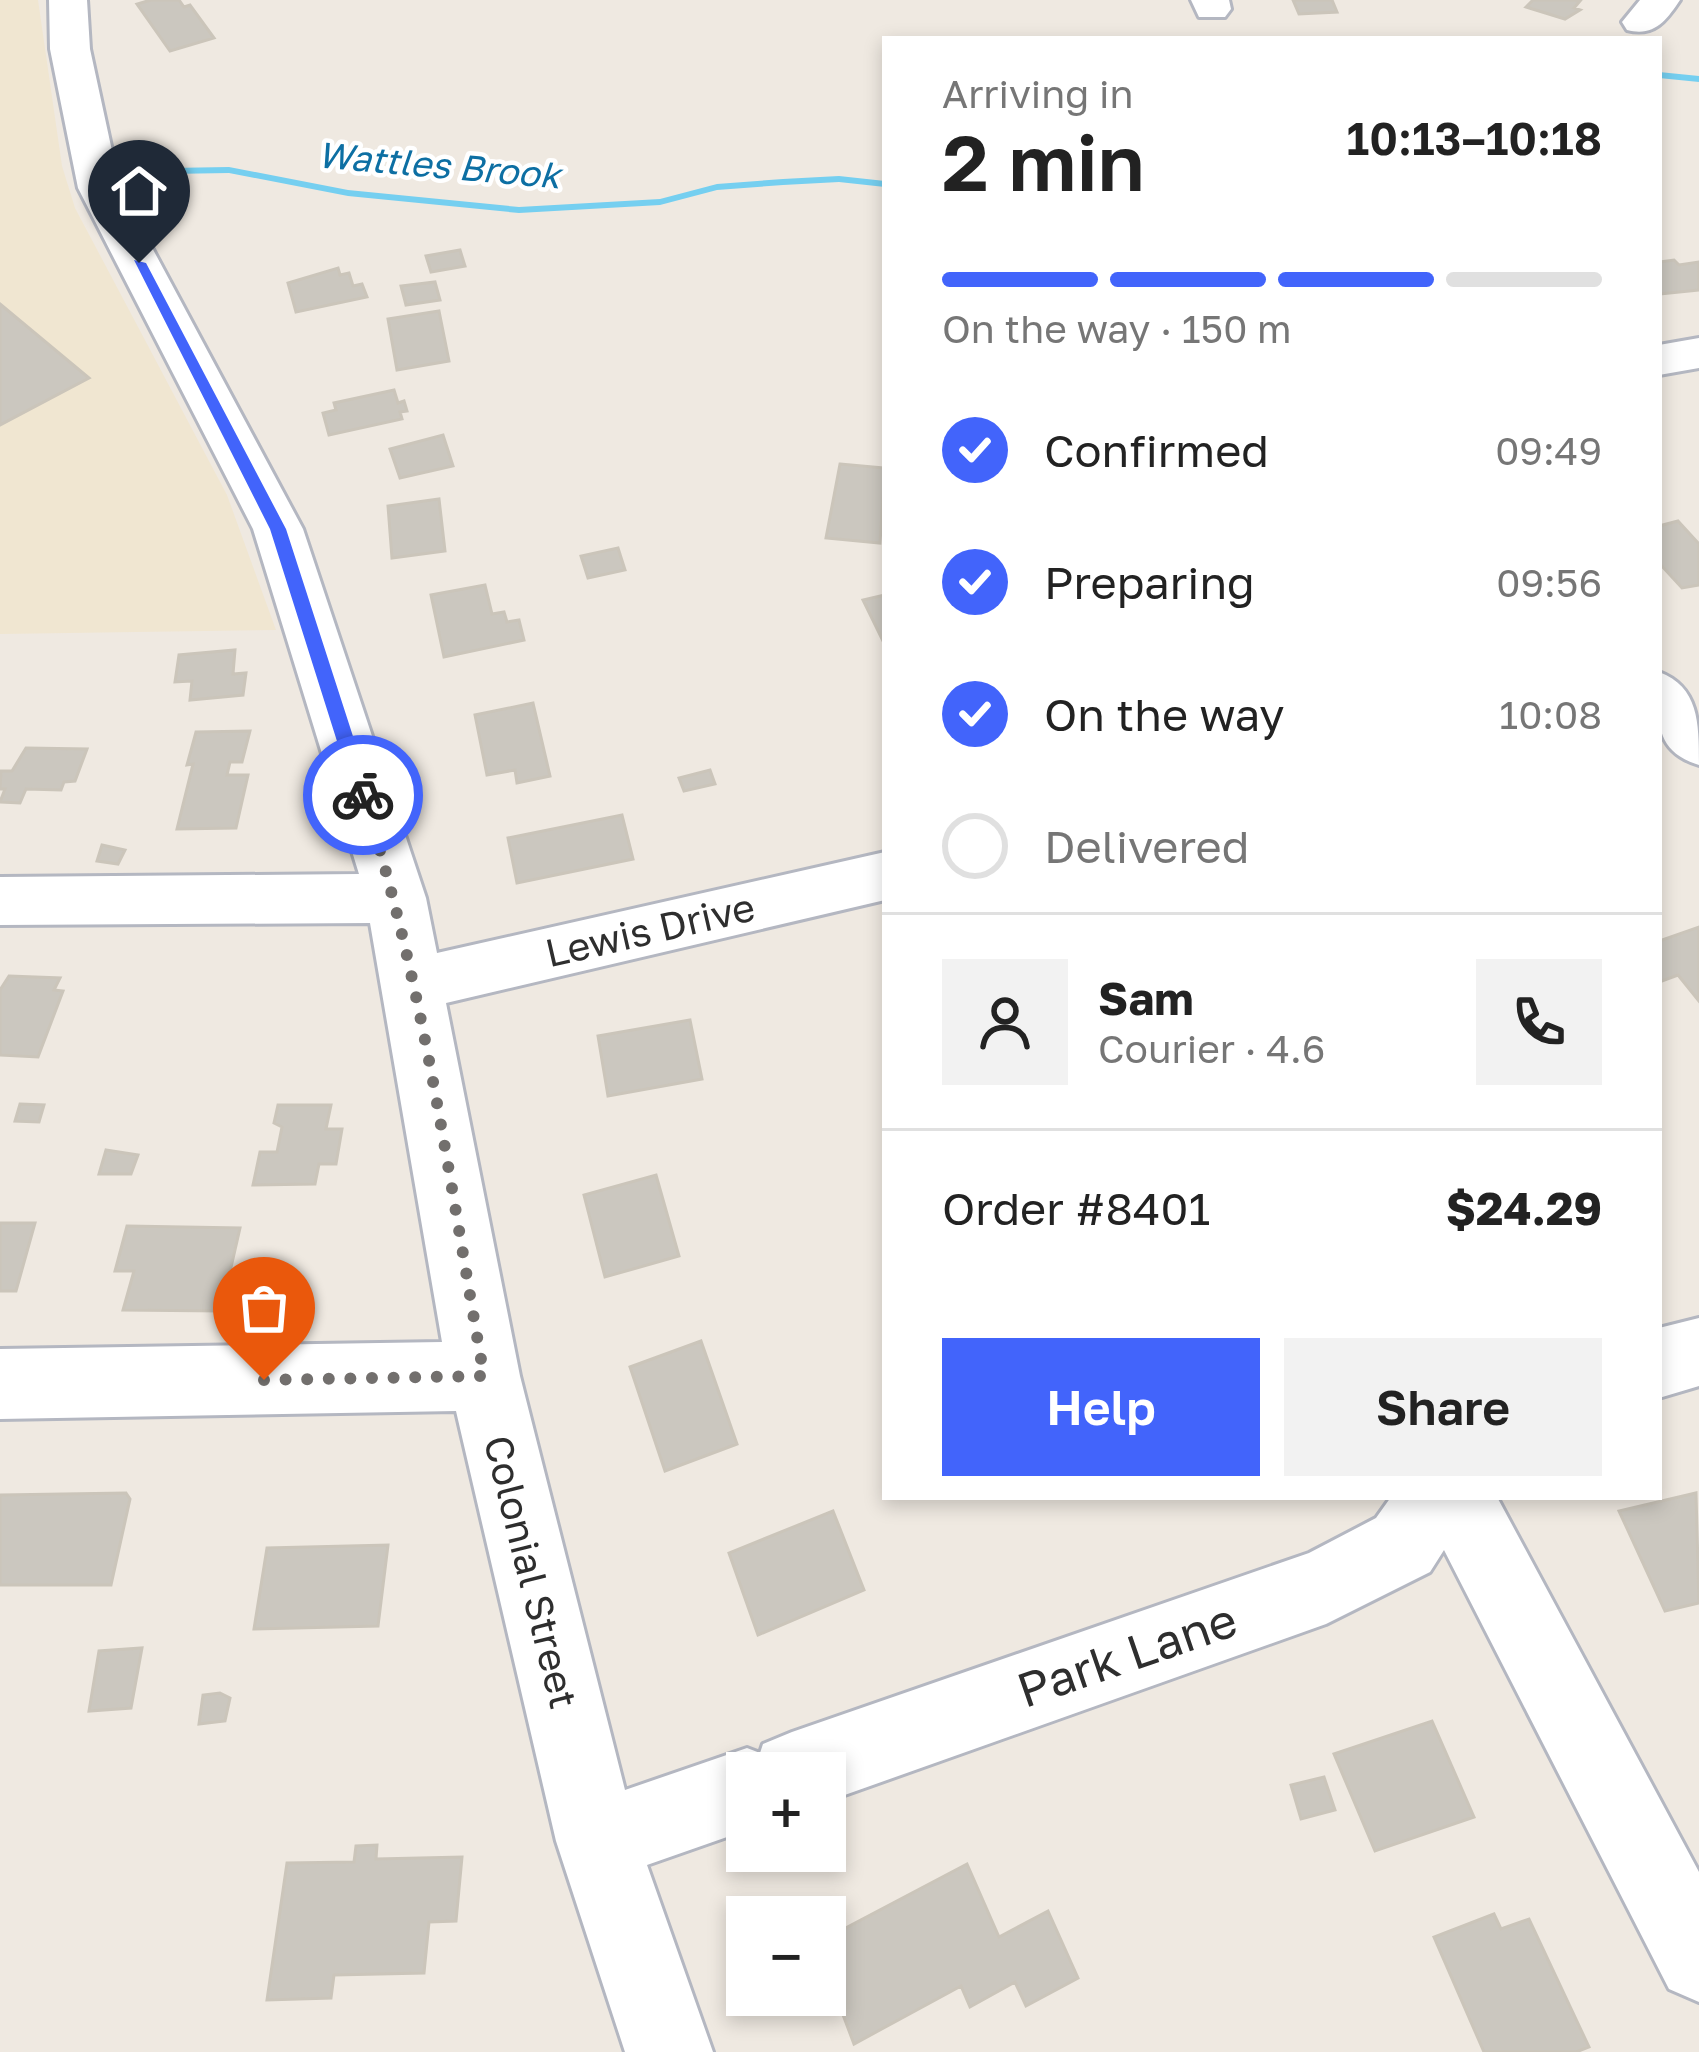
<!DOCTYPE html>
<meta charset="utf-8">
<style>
body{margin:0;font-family:"Golos Text",sans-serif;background:#f2f2f2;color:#222;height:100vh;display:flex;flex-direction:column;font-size:45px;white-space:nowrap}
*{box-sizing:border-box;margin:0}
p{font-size:39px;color:#767676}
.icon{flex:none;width:66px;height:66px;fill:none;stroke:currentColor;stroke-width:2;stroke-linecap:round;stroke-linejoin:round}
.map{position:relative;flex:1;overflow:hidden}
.sheet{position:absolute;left:882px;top:36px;width:780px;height:1464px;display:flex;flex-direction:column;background:#fff;border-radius:0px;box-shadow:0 6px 18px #0003}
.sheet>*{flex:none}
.buttons{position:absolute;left:726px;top:1752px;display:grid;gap:24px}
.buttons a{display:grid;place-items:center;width:120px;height:120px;border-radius:0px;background:#fff;box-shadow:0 6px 18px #0003;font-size:60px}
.pin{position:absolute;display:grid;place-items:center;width:102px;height:102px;color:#fff;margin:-123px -51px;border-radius:50% 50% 50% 0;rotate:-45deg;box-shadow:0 0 12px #0007}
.pin .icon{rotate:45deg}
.courier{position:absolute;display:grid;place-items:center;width:120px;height:120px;margin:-60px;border:9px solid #4264fb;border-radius:50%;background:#fff;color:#222;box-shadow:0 3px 15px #0007}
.headline em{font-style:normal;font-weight:600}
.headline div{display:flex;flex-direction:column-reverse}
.headline{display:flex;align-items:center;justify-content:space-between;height:204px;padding:0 60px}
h1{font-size:78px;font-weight:600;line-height:90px}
.bar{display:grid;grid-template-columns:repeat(4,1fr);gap:18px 12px;align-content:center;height:144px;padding:0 60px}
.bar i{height:15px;border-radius:9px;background:#e0e0e0}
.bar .current{background:#4264fb}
.bar p{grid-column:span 4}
.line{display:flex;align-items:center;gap:30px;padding:0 60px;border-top:3px solid #e0e0e0}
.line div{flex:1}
.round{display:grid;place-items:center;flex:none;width:126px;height:126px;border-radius:0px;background:#f2f2f2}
ol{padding:0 60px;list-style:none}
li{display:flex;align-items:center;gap:36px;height:132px}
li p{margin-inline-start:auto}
li .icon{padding:12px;border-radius:50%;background:#4264fb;color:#fff;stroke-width:4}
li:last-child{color:#767676}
li i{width:66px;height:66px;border:6px solid #e0e0e0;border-radius:50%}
.primary-button{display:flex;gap:24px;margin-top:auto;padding:24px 60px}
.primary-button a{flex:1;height:138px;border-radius:0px;background:#4264fb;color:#fff;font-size:48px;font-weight:600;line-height:138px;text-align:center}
.primary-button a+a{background:#f2f2f2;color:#222}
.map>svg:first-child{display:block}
.education{fill:#f0e6d1}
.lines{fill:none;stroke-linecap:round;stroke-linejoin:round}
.stream{fill:#75cff0;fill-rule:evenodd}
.building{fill:#cbc7bf;stroke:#cbc5ba;stroke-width:3}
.minor-casing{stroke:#b4b7c1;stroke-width:6}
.minor{fill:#fff;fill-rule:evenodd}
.route{fill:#4264fb}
.done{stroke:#726f6d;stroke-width:12;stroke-dasharray:0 21.6}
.labels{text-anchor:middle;stroke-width:9;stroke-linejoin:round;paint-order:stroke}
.far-water-label{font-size:36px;font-style:italic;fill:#0d6fa3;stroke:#fff}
.street-label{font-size:39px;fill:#2e2e2e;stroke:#fff}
.near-street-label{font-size:48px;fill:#2e2e2e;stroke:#fff}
</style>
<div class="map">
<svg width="1699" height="2052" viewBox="0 0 1699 2052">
<rect width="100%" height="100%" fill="#efe9e1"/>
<path class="education" d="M0 0H38L62 166 75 208 227 495 276 630 0 634Z"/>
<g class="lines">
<path class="stream" d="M1659 72 1699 76V82L1659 78Z
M229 167 348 190 519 207 660 199 717 184 783 179 839 176 885 181V187L839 182 783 185 717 190 660 205 519 213 348 196 229 173 169 174 132 182 127 179 169 168Z"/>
</g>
<path class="building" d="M151 0H179L184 7 190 5 214 38 170 51 137 4Z
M1293 0H1332L1337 12 1299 14Z
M1533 0H1575L1580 1 1574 8 1580 10 1565 19 1526 7Z
M460 250 465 266 431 272 426 256Z
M1674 260 1679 265 1699 262V290L1659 294V262Z
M338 268 340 275 349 273 353 286 362 284 367 297 296 312 288 283Z
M435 282 440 300 406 305 401 286Z
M0 304 89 378 0 425Z
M439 311 449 361 397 370 388 319Z
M394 390 398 403 404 401 407 411 400 412 402 419 329 435 323 413 336 410 334 403Z
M443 435 453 466 400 478 390 449Z
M840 464 885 468 880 543 826 538Z
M439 499 445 551 392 558 388 506Z
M1678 521 1699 544V585L1682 588 1659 563V526Z
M618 548 625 570 588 578 581 556Z
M485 585 492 614 504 612 507 622 519 620 524 640 444 657 431 595Z
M885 595V645L863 600Z
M235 650 233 674 246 673 243 695 190 700 192 681 175 682 179 655Z
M533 703 550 776 517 783 515 770 487 775 475 715Z
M250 731 242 762H230L227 775H248L236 828 177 829 193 764 187 765 196 732Z
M26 748 87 749 75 781 64 782 61 790 26 789 20 803 0 802 5 789H0L1 771H12Z
M710 770 715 784 684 791 679 778Z
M622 815 633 859 517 883 508 838Z
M102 845 125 850 118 864 97 861Z
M1699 927V1001L1678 975 1659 982V941Z
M9 976 60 978 54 990 63 991 38 1057 0 1055V990Z
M690 1020 702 1079 608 1096 598 1036Z
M20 1104 44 1105 39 1122 15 1121Z
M278 1105H331L326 1129H342L336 1164H319L315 1184 253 1185 260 1152H277L282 1127 274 1123Z
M106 1150 138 1155 131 1174H99Z
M656 1175 679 1256 605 1277 584 1195Z
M0 1223H35L16 1291H0Z
M127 1226 240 1228 221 1311 123 1310 134 1271H115Z
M701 1341 737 1444 665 1471 630 1367Z
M126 1493 130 1499 111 1585H0V1495Z
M1696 1493 1699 1603 1665 1611 1619 1511Z
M833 1511 864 1590 758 1635 729 1553Z
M388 1545 378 1626 254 1629 267 1548Z
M142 1648 131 1708 89 1711 99 1651Z
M220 1693 230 1698 225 1721 199 1724 203 1695Z
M1432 1721 1474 1817 1375 1851 1334 1754Z
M1324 1777 1335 1810 1301 1819 1291 1785Z
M377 1845 376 1859 462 1857 456 1921 429 1922 424 1973 334 1975 331 1998 267 2000 287 1863 354 1862 356 1846Z
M967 1864 999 1937 1048 1911 1078 1978 1026 2006 1015 1982 970 2007 961 1986 854 2044 825 1967V1939Z
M1494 1914 1501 1929 1529 1919 1589 2047 1576 2052H1484L1434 1937Z"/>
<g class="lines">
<defs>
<path id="minor" d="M49 0H87L90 49 120 188 303 529 426 898 437 953 885 852V900L446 1003 520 1376 625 1790 747 1748 760 1753 763 1744 792 1732 1309 1553 1376 1518 1391 1497H1497L1699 1872V2002L1669 1989 1444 1550 1430 1572 1326 1624 825 1802V1773H747V1830L647 1865 713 2052H625L556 1841 456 1411 0 1419V1349L442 1342 370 923 0 925V877L359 874 253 529 78 188 50 49Z
M1191 0H1229L1231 9 1225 17H1199Z
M1640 0H1680C1666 21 1654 37 1627 30L1622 22Z
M1699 338V368L1659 375V345Z
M1659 672C1699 687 1699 723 1699 765 1650 750 1659 714 1659 672Z
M1699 1318V1386L1659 1398V1328Z"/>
</defs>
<use href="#minor" class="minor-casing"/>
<use href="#minor" class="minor"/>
</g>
<path class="route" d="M134 260 146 263 286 529 372 795 369 800 363 802 354 795 270 529Z"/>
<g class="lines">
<path class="done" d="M264 1380 484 1376C449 1181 424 983 363 795"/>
</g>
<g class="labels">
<g class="far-water-label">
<text transform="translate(439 165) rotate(5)" y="13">Wattles Brook</text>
</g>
<g class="street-label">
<text transform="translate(650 930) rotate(-13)" y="14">Lewis Drive</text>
<text transform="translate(531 1572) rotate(76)" y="14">Colonial Street</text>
</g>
<g class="near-street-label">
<text transform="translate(1127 1655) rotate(-19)" y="17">Park Lane</text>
</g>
</g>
</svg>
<div class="buttons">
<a>+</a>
<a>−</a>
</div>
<div class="pin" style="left:264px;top:1380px;background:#ea580c"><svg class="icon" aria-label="bag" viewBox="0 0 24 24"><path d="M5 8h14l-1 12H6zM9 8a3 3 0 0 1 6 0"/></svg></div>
<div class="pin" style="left:139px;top:263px;background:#1f2937"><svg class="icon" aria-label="home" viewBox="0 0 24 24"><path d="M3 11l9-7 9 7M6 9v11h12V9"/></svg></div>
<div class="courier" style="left:363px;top:795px"><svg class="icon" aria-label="bike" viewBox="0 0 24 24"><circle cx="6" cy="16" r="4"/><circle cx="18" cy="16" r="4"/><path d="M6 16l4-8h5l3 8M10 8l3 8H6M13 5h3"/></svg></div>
<section class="sheet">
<div class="headline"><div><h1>2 min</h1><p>Arriving in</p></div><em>10:13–10:18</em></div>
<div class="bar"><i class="current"></i><i class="current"></i><i class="current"></i><i></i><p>On the way · 150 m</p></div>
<ol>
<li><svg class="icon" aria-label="check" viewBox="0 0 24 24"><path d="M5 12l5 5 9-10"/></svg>Confirmed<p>09:49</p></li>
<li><svg class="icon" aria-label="check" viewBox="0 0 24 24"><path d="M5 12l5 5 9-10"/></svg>Preparing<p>09:56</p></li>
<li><svg class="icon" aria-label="check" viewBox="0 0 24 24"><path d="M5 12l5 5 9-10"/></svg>On the way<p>10:08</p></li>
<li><i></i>Delivered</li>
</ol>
<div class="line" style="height:216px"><a class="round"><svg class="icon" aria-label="person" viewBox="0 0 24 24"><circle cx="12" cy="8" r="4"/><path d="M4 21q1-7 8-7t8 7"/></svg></a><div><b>Sam</b><p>Courier · 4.6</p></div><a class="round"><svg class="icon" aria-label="phone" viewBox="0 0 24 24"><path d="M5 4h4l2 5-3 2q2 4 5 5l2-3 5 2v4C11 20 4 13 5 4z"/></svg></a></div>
<div class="line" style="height:156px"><div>Order #8401</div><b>$24.29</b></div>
<div class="primary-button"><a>Help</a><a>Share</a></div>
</section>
</div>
